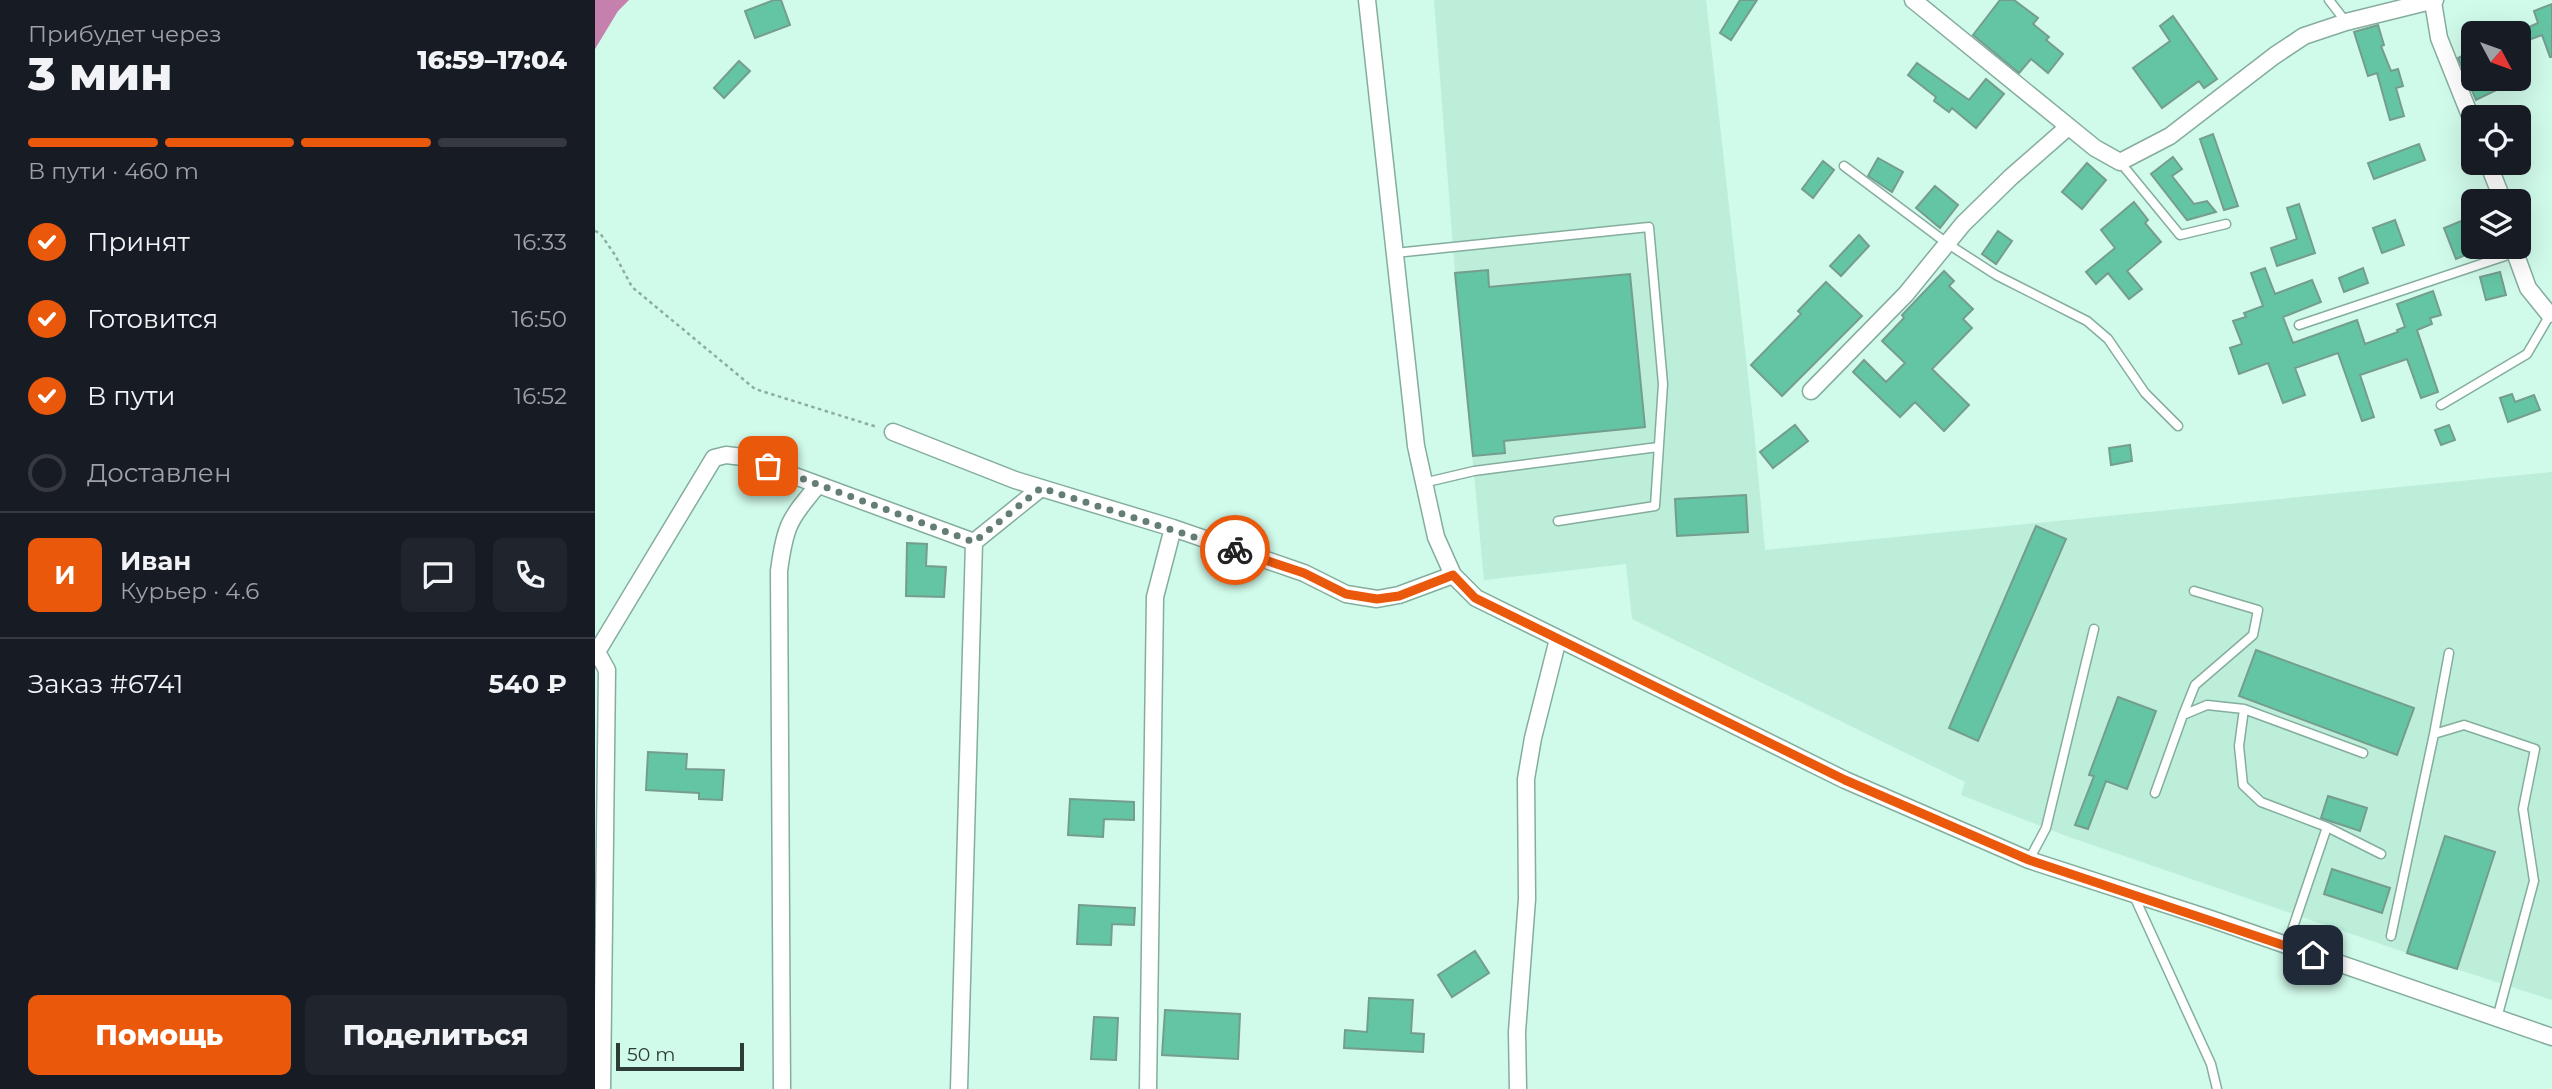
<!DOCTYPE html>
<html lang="ru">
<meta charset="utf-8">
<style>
body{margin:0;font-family:Montserrat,sans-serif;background:#20242c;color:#f1f3f6;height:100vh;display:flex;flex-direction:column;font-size:26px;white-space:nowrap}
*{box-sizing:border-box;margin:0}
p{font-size:23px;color:#9ea1a6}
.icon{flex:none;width:38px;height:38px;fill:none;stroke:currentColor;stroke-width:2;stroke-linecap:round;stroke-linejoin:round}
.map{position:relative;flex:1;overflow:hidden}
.side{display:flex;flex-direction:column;background:#171b24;width:595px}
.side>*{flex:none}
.needle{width:46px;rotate:131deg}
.fabs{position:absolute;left:1866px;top:21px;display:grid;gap:14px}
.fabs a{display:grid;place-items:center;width:70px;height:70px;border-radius:10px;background:#171b24;box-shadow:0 7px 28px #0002;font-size:35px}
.scale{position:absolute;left:21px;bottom:18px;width:128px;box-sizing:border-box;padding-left:7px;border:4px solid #2c3c36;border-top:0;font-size:19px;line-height:24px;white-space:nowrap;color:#2c3c36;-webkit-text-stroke:5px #d0faea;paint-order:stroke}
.pin{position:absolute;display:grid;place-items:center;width:60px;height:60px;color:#fff;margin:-30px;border-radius:14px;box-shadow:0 4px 10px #0006}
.courier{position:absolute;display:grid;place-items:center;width:70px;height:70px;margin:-35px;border:5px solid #ea580c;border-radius:50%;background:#fff;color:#222;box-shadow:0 2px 9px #0007}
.head em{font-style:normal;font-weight:800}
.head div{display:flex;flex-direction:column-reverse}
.head{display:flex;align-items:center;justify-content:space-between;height:119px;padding:0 28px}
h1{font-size:46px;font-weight:800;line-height:52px}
.bar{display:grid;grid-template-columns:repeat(4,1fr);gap:10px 7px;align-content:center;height:84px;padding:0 28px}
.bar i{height:9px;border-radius:5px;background:#363941}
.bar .selected{background:#ea580c}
.bar p{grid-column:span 4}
.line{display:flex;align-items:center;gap:18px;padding:0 28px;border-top:2px solid #363941}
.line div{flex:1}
.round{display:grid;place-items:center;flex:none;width:74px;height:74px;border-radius:10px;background:#20242c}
ol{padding:0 28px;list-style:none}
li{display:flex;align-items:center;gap:21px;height:77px}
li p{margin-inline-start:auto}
li .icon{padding:7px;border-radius:50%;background:#ea580c;color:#fff;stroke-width:4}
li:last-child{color:#9ea1a6}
li i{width:38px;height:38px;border:4px solid #363941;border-radius:50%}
.primary-button{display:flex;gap:14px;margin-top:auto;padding:14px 28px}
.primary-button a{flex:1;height:80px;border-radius:10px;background:#ea580c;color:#fff;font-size:28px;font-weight:800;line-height:80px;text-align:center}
.primary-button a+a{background:#20242c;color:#f1f3f6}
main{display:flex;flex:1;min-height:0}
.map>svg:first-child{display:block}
.built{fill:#bceeda}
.water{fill:#c580ad}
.building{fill:#64c5a4;stroke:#759d8e;stroke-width:2}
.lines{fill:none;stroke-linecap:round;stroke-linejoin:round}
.service-casing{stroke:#85ad9d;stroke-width:11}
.minor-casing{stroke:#85ad9d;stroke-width:19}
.path{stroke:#8eada1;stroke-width:2.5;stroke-dasharray:3.5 3.5;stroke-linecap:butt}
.service{stroke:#fff;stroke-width:8}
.minor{stroke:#fff;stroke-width:16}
.done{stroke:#657e75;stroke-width:7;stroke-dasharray:0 12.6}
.route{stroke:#ea580c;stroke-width:9}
</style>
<main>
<section class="side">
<div class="head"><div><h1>3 мин</h1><p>Прибудет через</p></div><em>16:59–17:04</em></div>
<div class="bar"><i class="selected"></i><i class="selected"></i><i class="selected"></i><i></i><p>В пути · 460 m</p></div>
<ol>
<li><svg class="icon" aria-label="check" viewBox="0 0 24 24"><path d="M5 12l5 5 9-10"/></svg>Принят<p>16:33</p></li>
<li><svg class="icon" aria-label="check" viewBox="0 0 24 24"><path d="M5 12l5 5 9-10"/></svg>Готовится<p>16:50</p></li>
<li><svg class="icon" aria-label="check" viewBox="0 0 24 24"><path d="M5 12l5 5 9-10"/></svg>В пути<p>16:52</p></li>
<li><i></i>Доставлен</li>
</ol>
<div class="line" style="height:126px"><b class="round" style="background:#ea580c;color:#fff">И</b><div><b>Иван</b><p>Курьер · 4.6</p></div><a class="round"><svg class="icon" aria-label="chat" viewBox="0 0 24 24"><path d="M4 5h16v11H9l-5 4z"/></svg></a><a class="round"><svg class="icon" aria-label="phone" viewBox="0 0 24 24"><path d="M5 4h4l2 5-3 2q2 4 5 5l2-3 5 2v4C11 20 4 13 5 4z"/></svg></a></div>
<div class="line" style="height:91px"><div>Заказ #6741</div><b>540 ₽</b></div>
<div class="primary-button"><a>Помощь</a><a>Поделиться</a></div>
</section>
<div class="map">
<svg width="1957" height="1089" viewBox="0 0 1957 1089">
<rect width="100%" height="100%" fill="#d0faea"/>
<path class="built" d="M839 0H1111L1159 430 1170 550 1957 472V1000L1812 953 1474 837 1366 795 1370 782 1037 619 1031 564 889 580 860 273Z"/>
<path class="water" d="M0 0H34L23 11 0 49Z"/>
<path class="building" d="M179 0H186L195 25 160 38 150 11Z
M1145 0H1162L1136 40 1125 33Z
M1405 0H1419L1443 18 1438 24 1454 37 1451 40 1468 54 1453 73 1436 59 1424 73 1378 35Z
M1957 4V57H1955L1947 35 1923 44V33H1921L1943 23 1939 11Z
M1578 16 1622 79 1609 88 1604 81 1567 108 1538 68 1575 41 1565 26Z
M1783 25 1789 45 1786 46 1796 71 1803 69 1808 86 1801 88 1809 116 1795 120 1782 73 1773 76 1759 32Z
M1873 53 1878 63V79H1924L1881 100 1863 58Z
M144 61 155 71 129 98 119 88Z
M1322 63 1374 100 1391 79 1409 94 1381 128 1357 108 1354 112 1339 101 1341 97 1313 75Z
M1618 134 1643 206 1629 210 1605 139Z
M1824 144 1830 160 1779 179 1773 163Z
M1578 157 1587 169 1577 176 1599 204 1612 201 1621 212 1592 220 1556 174Z
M1283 158 1308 172 1297 192 1273 176Z
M1228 161 1239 170 1218 198 1207 189Z
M1492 163 1511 180 1487 209 1467 192Z
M1340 186 1363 205 1345 228 1321 208Z
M1539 202 1553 220 1550 223 1566 242 1532 271 1547 289 1534 299 1513 273 1501 284 1491 272 1520 248 1506 230Z
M1704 204 1720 253 1682 266 1676 248 1702 239 1692 208Z
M1871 219 1878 237V247H1882L1883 250 1861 259 1849 228Z
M1800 220 1809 245 1787 253 1778 228Z
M1403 231 1417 241 1401 264 1387 254Z
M1264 235 1274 246 1246 276 1235 266Z
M1670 268 1680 294 1717 280 1726 302 1688 317 1698 343 1762 320 1770 344 1803 332 1802 330 1810 327 1802 304 1838 291 1846 315 1835 318 1837 324 1822 330 1843 392 1826 398 1812 359 1765 375 1779 417 1767 421 1743 353 1700 368 1710 395 1688 403 1673 363 1644 374 1635 348 1647 344 1638 321 1651 317 1649 313 1668 306 1656 273Z
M1768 268 1773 283 1749 292 1744 278Z
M893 270 894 287 1035 274 1050 427 909 441 910 453 878 456 860 273Z
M1349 271 1359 281 1354 286 1378 309 1368 319 1377 328 1337 369 1374 405 1349 431 1320 402 1305 417 1258 372 1269 360 1291 382 1310 363 1287 341 1309 318 1307 315Z
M1905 272 1911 295 1891 300 1885 277Z
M1231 282 1267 316 1187 396 1156 365 1206 314 1203 311Z
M1917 394 1920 402 1939 395 1945 410 1913 422 1905 398Z
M1200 425 1213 441 1178 468 1165 452Z
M1854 425 1860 440 1846 445 1840 430Z
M1535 445 1537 461 1516 465 1514 448Z
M1151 495 1153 532 1082 536 1080 499Z
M1441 526 1471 539 1383 741 1354 728Z
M312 543 332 544 331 566 351 567 349 597 311 596Z
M1661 650 1819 708 1802 755 1644 696Z
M1523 697 1561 711 1532 789 1511 781 1493 829 1480 825 1499 776 1494 775Z
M53 752 92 754 91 769 129 770 127 800 104 799V793L51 790Z
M1733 796 1772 808 1765 831 1726 818Z
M475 799 539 802V820L509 819 508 837 473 835Z
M1850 836 1900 852 1862 969 1812 953Z
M1737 869 1795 888 1787 913 1729 894Z
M484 905 540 908 539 925 517 924 516 945 482 944Z
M880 951 894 973 857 997 843 975Z
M774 998 818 1000 816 1033 829 1034 828 1052 749 1048 750 1030 772 1032Z
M570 1010 645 1014 643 1059 567 1055Z
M499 1017 523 1018 521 1060 496 1059Z"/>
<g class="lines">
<defs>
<path id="service" d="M1734 0 1751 22
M1525 162 1585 235 1631 224
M1249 166 1353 244 1401 275 1492 321 1513 339 1550 393 1583 426
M800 253 1054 227 1068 384 1060 506 963 521
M1704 325 1919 253
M1846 405 1932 354 1956 313
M828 483 879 471 1063 447
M1588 715 1600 685 1658 635 1663 610 1599 591
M1839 734 1854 653
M1768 753 1649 709 1644 746 1648 785 1666 802 1732 827 1786 854
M1560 793 1588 715 1612 705 1649 709
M1434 860 1451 828 1499 629
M1539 896 1616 1064 1622 1089
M1796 936 1839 734 1869 725 1940 749 1928 809 1939 881 1902 1018
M1692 945 1732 827"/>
<path id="minor" d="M772 0 821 446 841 537 858 575 881 598 1250 780 1434 860 1616 919 1957 1037
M1318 0 1500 148 1525 162 1575 136 1679 56 1709 36 1751 22 1840 0
M1838 2 1844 38 1878 123
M1893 163 1908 201
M1918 247 1933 288 1954 314
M1216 391 1311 294 1368 224 1416 177 1473 127
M298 432 420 480 578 528 709 573 751 594 782 599 804 595 858 575
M2 652 12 670 7 1089
M0 655 119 458 131 455 148 457 379 542 446 488
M187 1089 184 571C190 525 194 520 223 485
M364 1089 379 542
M553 1089 560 597 578 528
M923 1089 922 1032 932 899 931 779 938 738 963 639"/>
</defs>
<use href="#service" class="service-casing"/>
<use href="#minor" class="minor-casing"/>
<path class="path" d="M0 231 5 233 20 255 37 287 160 389 282 427"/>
<use href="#service" class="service"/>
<use href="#minor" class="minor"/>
</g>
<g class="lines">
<path class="done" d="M173 466 379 542 446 488 640 550"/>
<path class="route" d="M640 550 709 573 751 594 782 599 804 596 858 575 880 598 1250 780 1434 860 1718 955"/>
</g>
</svg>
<div class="fabs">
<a><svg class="needle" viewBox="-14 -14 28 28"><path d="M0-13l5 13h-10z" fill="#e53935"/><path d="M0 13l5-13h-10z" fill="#9ea1a6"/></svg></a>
<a><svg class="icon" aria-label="locate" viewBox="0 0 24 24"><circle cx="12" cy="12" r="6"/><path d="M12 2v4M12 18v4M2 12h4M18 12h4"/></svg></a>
<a><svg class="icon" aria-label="layers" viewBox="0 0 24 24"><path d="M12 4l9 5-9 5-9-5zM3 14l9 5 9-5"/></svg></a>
</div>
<div class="scale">50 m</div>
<div class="pin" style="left:173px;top:466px;background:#ea580c"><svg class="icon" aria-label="bag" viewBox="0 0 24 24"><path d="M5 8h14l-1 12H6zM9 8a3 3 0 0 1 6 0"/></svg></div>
<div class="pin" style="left:1718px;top:955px;background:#1f2937"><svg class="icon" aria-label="home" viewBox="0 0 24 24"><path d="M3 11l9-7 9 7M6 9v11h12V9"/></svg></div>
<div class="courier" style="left:640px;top:550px"><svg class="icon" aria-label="bike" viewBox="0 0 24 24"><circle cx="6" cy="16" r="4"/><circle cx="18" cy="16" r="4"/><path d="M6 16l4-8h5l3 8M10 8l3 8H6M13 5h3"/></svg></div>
</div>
</main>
